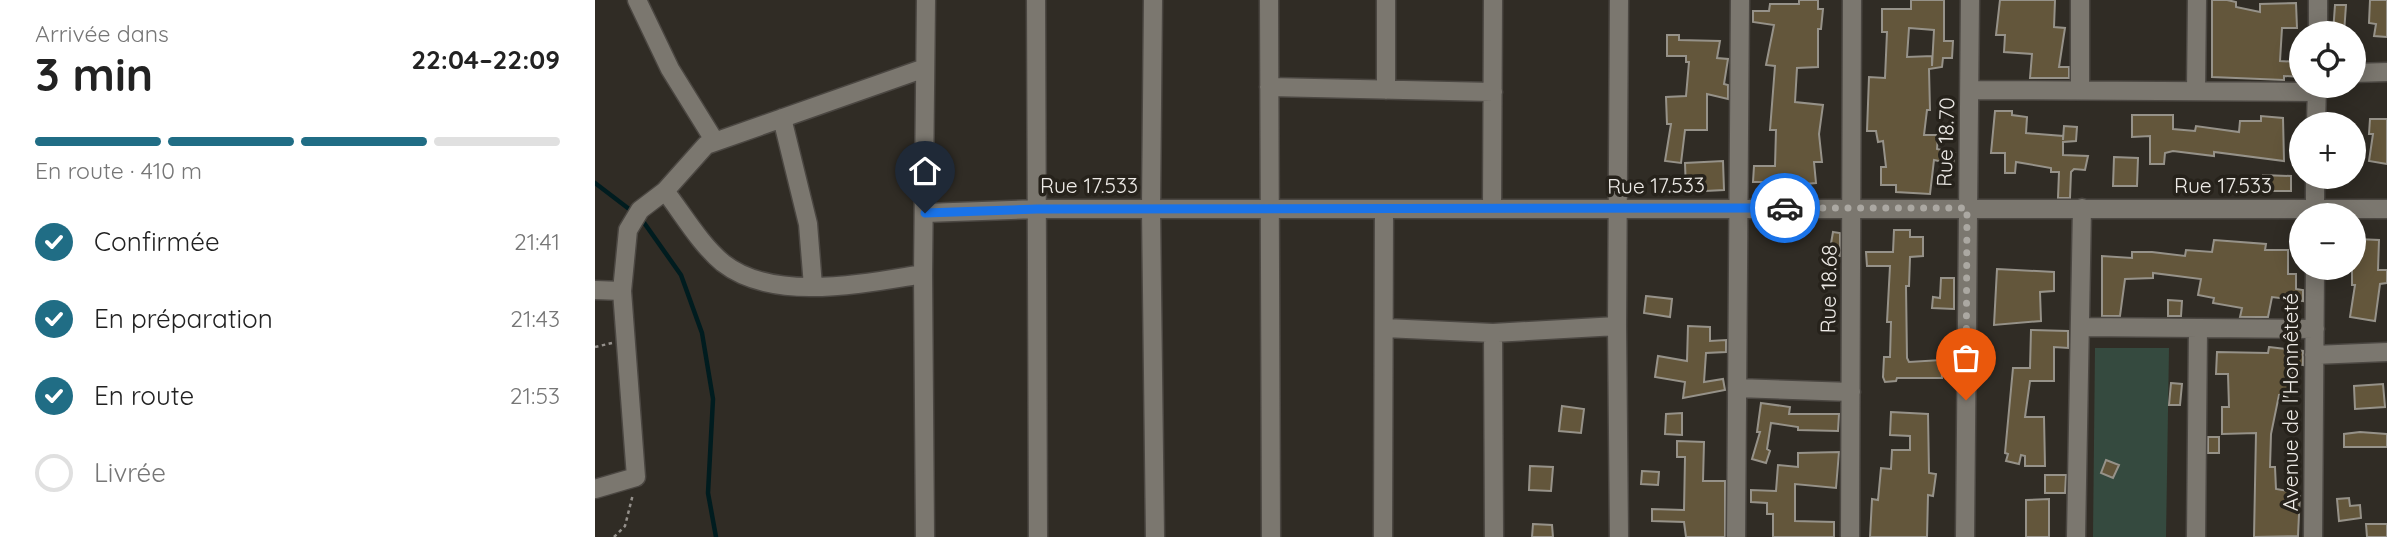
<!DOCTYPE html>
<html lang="fr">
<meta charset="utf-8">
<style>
body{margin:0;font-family:Quicksand,sans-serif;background:#f6f6f6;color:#222;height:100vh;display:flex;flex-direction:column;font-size:26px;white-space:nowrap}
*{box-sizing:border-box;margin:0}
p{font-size:23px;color:#767676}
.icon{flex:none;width:38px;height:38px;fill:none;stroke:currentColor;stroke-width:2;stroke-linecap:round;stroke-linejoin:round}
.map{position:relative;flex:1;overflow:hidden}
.panel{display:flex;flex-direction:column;background:#fff;width:595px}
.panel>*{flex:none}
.fabs{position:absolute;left:1694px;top:21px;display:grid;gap:14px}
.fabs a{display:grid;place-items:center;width:77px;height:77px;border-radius:50%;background:#fff;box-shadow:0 4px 18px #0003;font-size:35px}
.pin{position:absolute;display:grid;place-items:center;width:60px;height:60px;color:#fff;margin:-72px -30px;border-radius:50% 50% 50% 0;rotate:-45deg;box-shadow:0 0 7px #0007}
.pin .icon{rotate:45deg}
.courier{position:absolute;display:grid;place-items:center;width:70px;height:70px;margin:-35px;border:5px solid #1a73e8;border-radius:50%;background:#fff;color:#222;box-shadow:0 2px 9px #0007}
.overview em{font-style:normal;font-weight:800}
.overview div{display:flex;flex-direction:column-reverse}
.overview{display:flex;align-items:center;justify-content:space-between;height:119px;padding:0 35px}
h1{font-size:46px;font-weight:800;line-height:52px}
.bar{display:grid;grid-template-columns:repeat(4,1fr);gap:10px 7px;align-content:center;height:84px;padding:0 35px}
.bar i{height:9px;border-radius:5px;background:#e0e0e0}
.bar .current{background:#206d85}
.bar p{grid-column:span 4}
ol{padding:0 35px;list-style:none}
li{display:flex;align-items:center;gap:21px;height:77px}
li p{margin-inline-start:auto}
li .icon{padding:7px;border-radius:50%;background:#206d85;color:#fff;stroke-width:4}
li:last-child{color:#767676}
li i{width:38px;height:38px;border:4px solid #e0e0e0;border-radius:50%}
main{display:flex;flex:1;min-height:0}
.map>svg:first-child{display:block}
.green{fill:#354a3f}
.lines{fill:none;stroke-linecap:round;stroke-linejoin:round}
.stream{stroke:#001c1f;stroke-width:4.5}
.building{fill:#63563b;stroke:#969289;stroke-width:2;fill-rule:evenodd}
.minor-casing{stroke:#4b4742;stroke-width:21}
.path{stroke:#94908b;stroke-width:2.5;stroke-dasharray:3.5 3.5;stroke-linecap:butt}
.minor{stroke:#7b776f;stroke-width:18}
.done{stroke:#aba8a2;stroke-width:7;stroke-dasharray:0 12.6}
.route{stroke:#1a73e8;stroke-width:9}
.labels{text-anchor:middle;stroke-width:7;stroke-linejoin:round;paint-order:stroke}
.street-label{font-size:21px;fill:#edeae6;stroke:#26221b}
</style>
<main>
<section class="panel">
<div class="overview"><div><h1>3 min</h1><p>Arrivée dans</p></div><em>22:04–22:09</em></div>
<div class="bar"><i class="current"></i><i class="current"></i><i class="current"></i><i></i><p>En route · 410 m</p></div>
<ol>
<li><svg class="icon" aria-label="check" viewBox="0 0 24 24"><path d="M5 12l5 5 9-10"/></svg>Confirmée<p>21:41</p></li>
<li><svg class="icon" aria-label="check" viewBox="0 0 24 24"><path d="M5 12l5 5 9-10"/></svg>En préparation<p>21:43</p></li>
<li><svg class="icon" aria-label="check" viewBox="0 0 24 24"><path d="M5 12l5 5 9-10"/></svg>En route<p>21:53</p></li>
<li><i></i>Livrée</li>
</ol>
</section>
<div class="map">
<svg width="1792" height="537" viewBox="0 0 1792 537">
<rect width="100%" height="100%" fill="#302c25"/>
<path class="green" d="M1500 348H1574L1571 537H1498Z"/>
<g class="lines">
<path class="stream" d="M0 183 38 212
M45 217 86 275 107 333 118 399 113 493 121 537"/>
</g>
<path class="building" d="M1204 0H1223V9H1228L1226 29H1223V67L1202 68 1200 102 1228 105 1224 134 1227 162H1219L1221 183 1198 185V191H1178V182H1158L1159 166H1180L1181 130H1175L1180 66 1171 65 1179 25 1158 22V11H1174L1175 4H1204Z
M1316 0H1349V41H1358L1357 58H1348L1347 67 1334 69 1335 110H1332L1329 135H1343L1342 149 1360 153 1358 164 1339 160 1335 194 1301 192V185H1286V167H1291L1288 141 1283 142 1281 131H1272L1274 77 1290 78 1292 32H1287V9H1316ZM1314 28 1339 30 1337 66V56L1312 57Z
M1405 0H1460L1459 27 1470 28 1464 67H1474V78H1435L1437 54 1409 52 1410 35H1401Z
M1617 0H1632L1641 2V7L1665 12V4L1701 3 1702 28H1687L1685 61 1706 62V77L1689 76V80L1617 77Z
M1775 0H1792V37L1779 36 1781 24 1774 23Z
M1740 5H1751L1749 33H1738Z
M1072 35H1084V40L1125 41 1122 58 1133 59 1129 84 1133 85V99L1112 94V130H1090L1086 163 1070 161 1076 124H1072L1071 97 1091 96 1094 62H1091V56H1072Z
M1400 111H1417V115L1432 117 1431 133 1468 136V140L1469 126 1482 127 1481 141 1468 142V155L1493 156 1490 170 1479 169 1476 172 1475 198H1463L1464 172H1456V168L1421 162 1420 173H1410V153H1396Z
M1537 115H1578V129L1600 131 1601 126 1644 132 1645 121H1666V116L1688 118 1689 161 1619 152V156L1578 151 1570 153 1569 164H1555V136L1537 137Z
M1775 119H1792V164L1774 161 1778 134H1774Z
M1519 157 1543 158 1542 186H1518Z
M1128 161 1129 190 1091 192 1090 163Z
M1668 175 1696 176V191H1668Z
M1299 230H1315V237H1328V256L1315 257 1314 286H1311L1312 358 1314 362 1346 360 1347 378H1302L1301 381 1290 382 1288 377 1289 357H1295L1296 322H1292L1295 266H1272L1271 252H1298Z
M1238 232 1245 233V256L1234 255Z
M1762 239 1784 240 1783 270H1792V283L1785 284 1780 321 1755 317 1760 285H1757V268Z
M1619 240 1671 244 1670 250H1693V274H1701V289L1708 290V301L1677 297 1673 317H1645L1647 308 1618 303 1619 298 1603 295 1606 279 1558 273V278L1530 279 1525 316H1507V256L1537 258V252H1557L1590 256 1591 250 1617 252Z
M1402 269 1459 272V291L1445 292 1446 321 1399 325Z
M1346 278H1359V309L1337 308 1338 297 1345 298Z
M1051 296 1077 299 1075 317 1049 313Z
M1573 300 1587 301 1586 316H1573Z
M1093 326 1115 327V341L1131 340V352L1111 353 1109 382 1128 379 1130 390 1088 398 1090 382 1060 377 1063 356 1092 361Z
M1436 330 1473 331V348L1459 347V381H1435L1430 417H1449L1450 466H1430V456L1426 455 1424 464 1411 461 1413 454 1410 453 1418 368H1435Z
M1674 347 1708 351V365L1697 363V395H1684L1676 434 1675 467H1680L1681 489 1705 493 1703 536 1659 537 1661 433 1627 434V407H1634L1633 374H1621L1622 352 1673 353Z
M1576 383 1587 384 1585 405H1574Z
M1788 384 1790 407 1760 409 1759 386Z
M1166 403 1195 407 1194 414H1244L1243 431 1203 430V427L1176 423 1172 449 1175 451 1171 463 1157 459 1165 432H1162Z
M967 406 989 409 986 433 964 431Z
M1296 412 1333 414 1334 473 1341 474 1338 496 1333 495 1332 537H1275L1277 499 1283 500 1286 468 1296 469 1297 450H1315V436L1295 435Z
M1087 413V435L1070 434 1071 414Z
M1765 432 1792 434V447H1749V434Z
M1613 437H1624V453H1613Z
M1082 441 1109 442 1108 481H1130V537H1091L1089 522 1057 521V509L1089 510 1090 457H1082Z
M1244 452 1241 488 1200 484V521L1239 522V537H1178V514H1172V503L1156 502V490L1181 491 1183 465 1203 467V453Z
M1511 460 1524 465 1518 478 1506 473Z
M935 466 958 467 956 491 934 490Z
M1047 471 1064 472 1063 485 1046 484Z
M1450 475H1471L1470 493H1450Z
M1754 498 1755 506 1765 505 1766 518 1744 521 1742 499Z
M1454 499V537H1431V500Z
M938 524 957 525 958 537H937Z
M1771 524H1792V537H1772Z"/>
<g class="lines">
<defs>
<path id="minor" d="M42 0 75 69 119 140
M441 0 443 537
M558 0 556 209 560 537
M674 0 676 537
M791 0V90
M1485 0V90
M1723 33V0
M1759 73 1792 72
M674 87 898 92
M1375 90 1721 92
M1601 90 1602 0
M187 118 213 224 218 286
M1721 124 1722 86
M70 191C88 214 105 244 128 263 179 303 270 283 328 274
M897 208 898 0
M330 213 442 209H1792
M1720 215V177
M0 290 27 291 33 230 45 210 70 191 111 145 330 68
M1485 327 1720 329
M790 328 898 333 1022 326
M898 333 899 537
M1719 355 1792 352
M1142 388 1256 392
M0 489 41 477 27 291
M330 537 328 274 331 0
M788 537 789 209
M1024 537 1022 326 1024 0
M1141 537 1145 0
M1255 537 1257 0
M1370 537 1375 0
M1481 537 1487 208
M1601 537 1603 329
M1718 537 1720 268"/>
</defs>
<use href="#minor" class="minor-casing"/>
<path class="path" d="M0 347 17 343
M19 537 30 526 38 494"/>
<use href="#minor" class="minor"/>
</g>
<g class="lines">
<path class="done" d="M1190 208H1372L1371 400"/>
<path class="route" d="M330 213 442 209 1190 208"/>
</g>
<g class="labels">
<g class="street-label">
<text transform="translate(1351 142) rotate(-88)" y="7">Rue 18.70</text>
<text x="494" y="193">Rue 17.533</text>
<text transform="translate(1061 186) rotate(-1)" y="7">Rue 17.533</text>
<text x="1628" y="193">Rue 17.533</text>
<text transform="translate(1234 289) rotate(-89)" y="7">Rue 18.68</text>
<text transform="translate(1696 402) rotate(-90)" y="7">Avenue de l'Honnêteté</text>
</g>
</g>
</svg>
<div class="fabs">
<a><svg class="icon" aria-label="locate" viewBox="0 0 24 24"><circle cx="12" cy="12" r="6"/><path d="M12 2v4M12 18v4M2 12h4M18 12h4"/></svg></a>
<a>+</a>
<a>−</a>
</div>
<div class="pin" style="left:1371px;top:400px;background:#ea580c"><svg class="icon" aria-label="bag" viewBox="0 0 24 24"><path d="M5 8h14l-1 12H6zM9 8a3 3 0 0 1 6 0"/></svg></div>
<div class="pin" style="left:330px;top:213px;background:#1f2937"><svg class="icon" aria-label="home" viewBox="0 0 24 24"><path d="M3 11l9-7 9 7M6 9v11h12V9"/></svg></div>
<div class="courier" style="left:1190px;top:208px"><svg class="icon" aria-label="car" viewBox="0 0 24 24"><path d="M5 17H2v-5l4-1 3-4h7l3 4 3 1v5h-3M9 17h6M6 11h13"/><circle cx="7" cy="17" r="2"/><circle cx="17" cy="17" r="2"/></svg></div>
</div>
</main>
